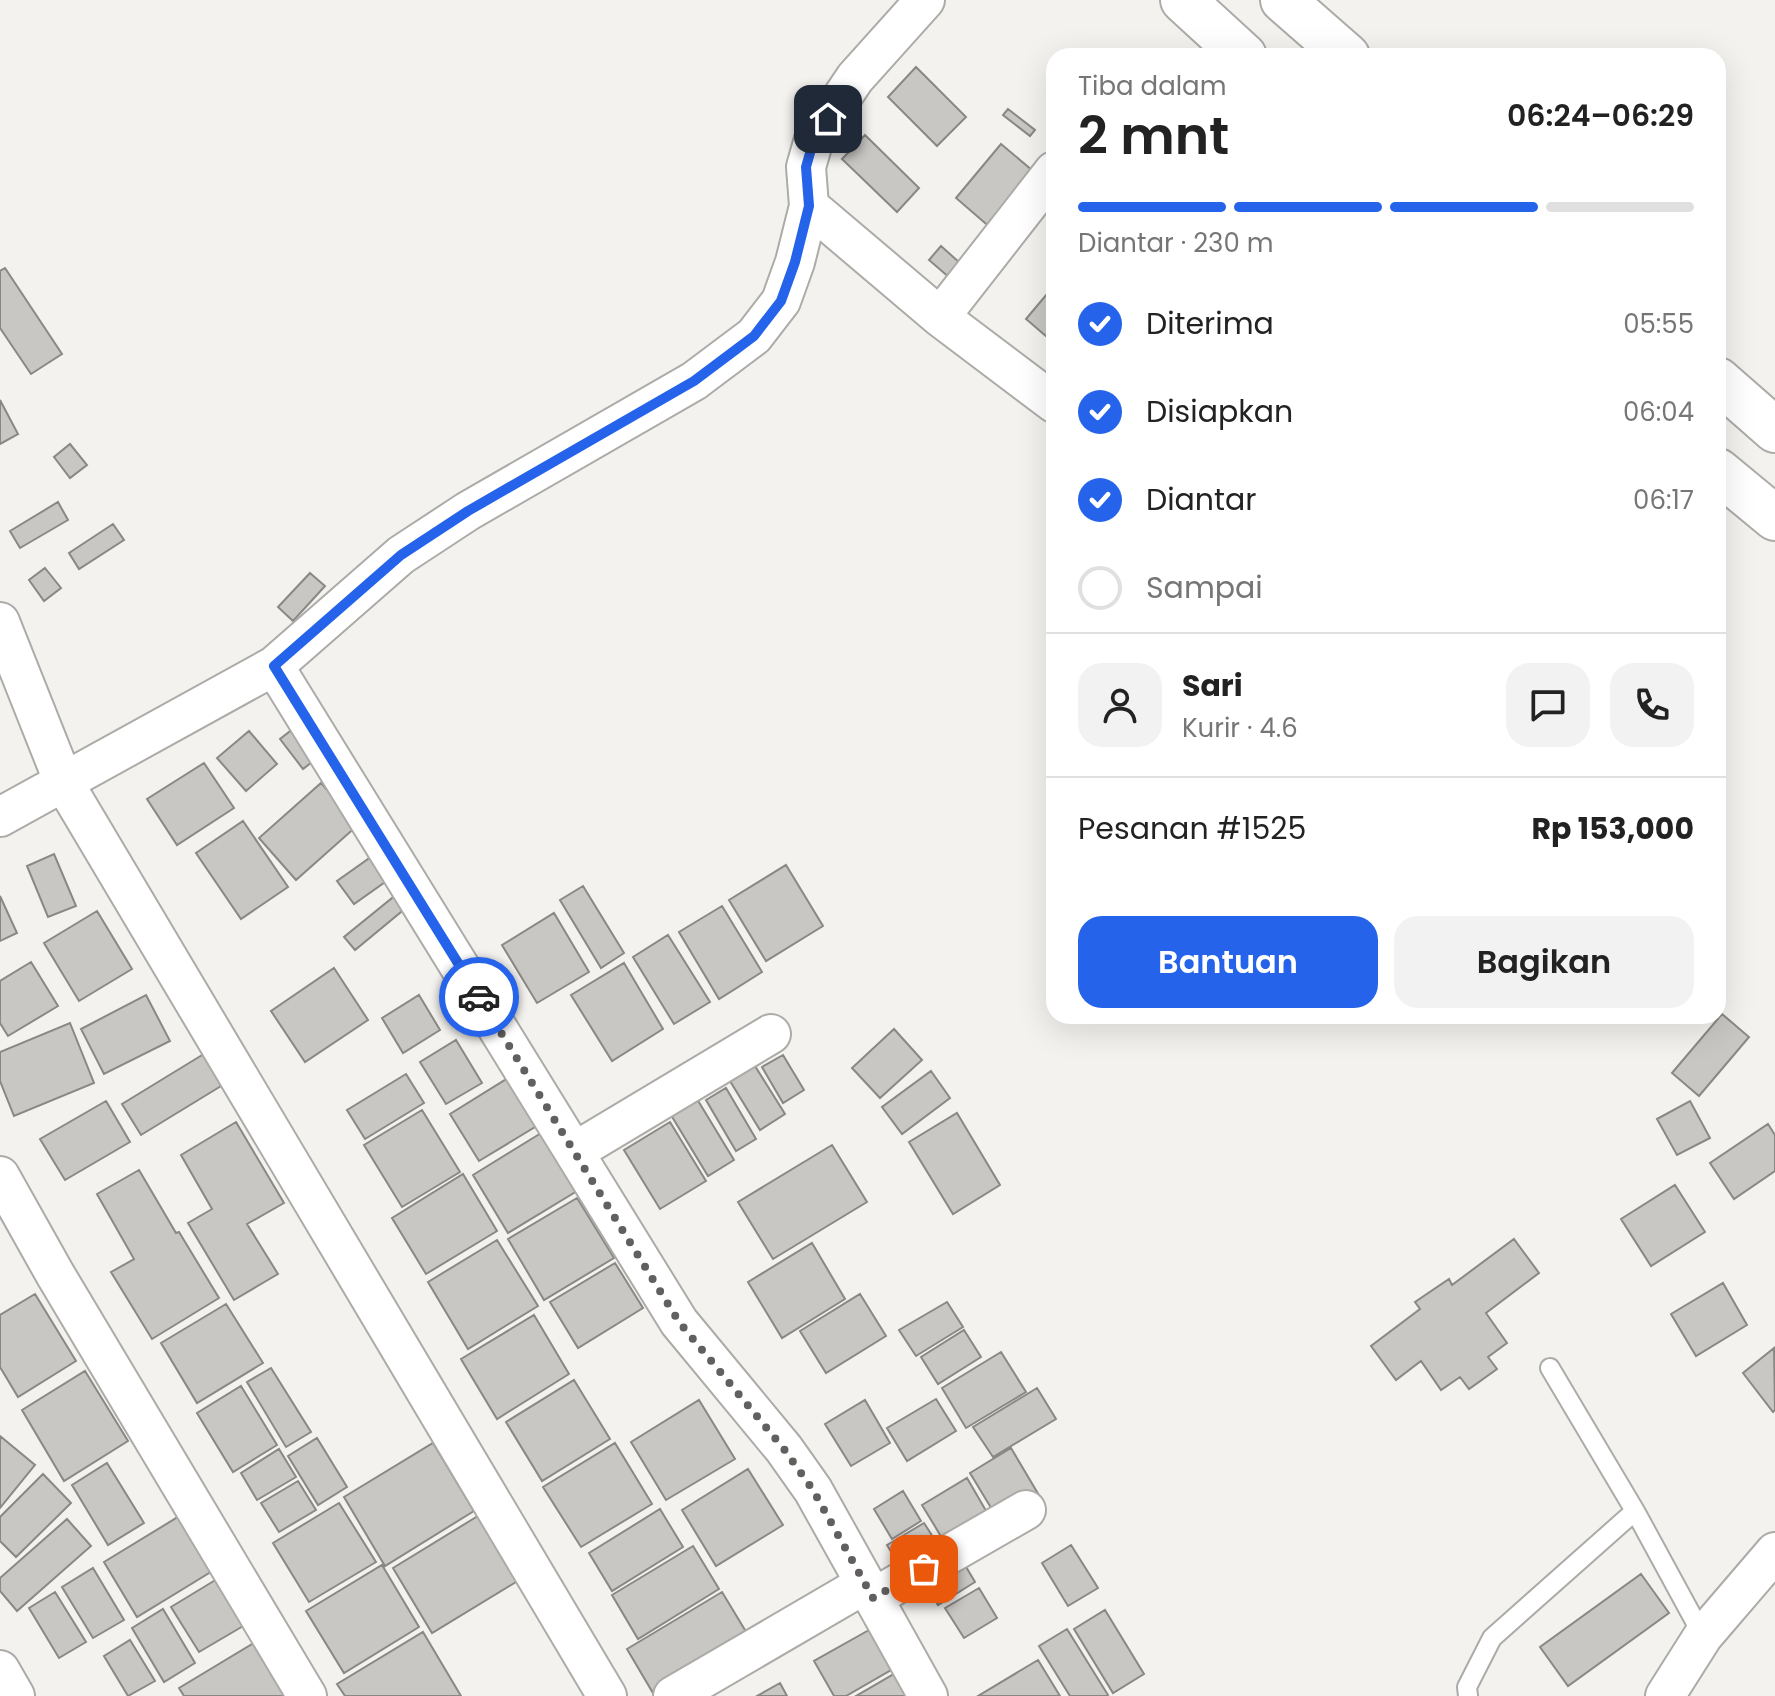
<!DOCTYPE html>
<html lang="id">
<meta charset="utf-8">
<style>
body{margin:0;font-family:Poppins,sans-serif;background:#f2f2f2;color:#222;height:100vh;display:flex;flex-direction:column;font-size:30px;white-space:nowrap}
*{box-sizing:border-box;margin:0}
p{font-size:26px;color:#767676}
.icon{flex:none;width:44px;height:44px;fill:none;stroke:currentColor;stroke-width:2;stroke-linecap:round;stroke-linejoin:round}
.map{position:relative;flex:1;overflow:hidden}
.panel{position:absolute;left:1046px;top:48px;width:680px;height:976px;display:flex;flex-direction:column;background:#fff;border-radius:24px;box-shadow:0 8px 32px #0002}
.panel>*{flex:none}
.pin{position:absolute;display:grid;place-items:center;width:68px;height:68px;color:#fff;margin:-34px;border-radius:16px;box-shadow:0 4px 12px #0006}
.courier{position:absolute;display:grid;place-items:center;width:80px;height:80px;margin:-40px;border:6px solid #2563eb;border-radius:50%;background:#fff;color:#222;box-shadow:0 2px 10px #0007}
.headline em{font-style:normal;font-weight:600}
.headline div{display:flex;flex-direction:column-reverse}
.headline{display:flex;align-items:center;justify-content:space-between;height:136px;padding:0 32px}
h1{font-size:52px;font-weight:600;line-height:60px}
.bar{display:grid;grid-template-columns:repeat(4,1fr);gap:12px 8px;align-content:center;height:96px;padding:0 32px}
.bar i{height:10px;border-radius:6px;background:#e0e0e0}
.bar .current{background:#2563eb}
.bar p{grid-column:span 4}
.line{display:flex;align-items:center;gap:20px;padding:0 32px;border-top:2px solid #e0e0e0}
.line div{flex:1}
.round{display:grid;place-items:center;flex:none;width:84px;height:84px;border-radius:24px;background:#f2f2f2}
ol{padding:0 32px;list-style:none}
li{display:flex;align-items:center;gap:24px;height:88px}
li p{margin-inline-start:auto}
li .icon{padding:8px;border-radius:50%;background:#2563eb;color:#fff;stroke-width:4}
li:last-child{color:#767676}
li i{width:44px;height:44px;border:4px solid #e0e0e0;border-radius:50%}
.action{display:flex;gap:16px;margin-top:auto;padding:16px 32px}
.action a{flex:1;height:92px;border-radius:24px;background:#2563eb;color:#fff;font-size:32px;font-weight:600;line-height:92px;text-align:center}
.action a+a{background:#f2f2f2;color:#222}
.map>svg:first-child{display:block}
.building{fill:#c9c7c4;stroke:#8a8885;stroke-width:2}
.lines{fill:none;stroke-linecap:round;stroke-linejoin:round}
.lane-casing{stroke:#acaba8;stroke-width:22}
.street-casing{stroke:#acaba8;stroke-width:42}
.highway-casing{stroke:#acaba8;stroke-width:48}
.lane{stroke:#fff;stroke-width:18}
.street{stroke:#fff;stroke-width:38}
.highway{stroke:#fff;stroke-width:44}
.done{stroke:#62605f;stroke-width:8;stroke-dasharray:0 14.4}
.route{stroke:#2563eb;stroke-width:10}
</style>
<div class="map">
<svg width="1775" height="1696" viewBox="0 0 1775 1696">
<rect width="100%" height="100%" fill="#f4f2ef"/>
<path class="building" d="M916 67 966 117 937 146 888 97Z
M1008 109 1035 130 1030 136 1003 115Z
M865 135 919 188 897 212 842 159Z
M1001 144 1045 181 999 235 956 198Z
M941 246 970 272 958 285 929 260Z
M5 268 62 354 31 374 0 328V271Z
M1052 288 1054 289V343L1026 319Z
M0 400 18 434 0 444Z
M70 444 87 465 70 478 54 457Z
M58 502 68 520 20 548 10 531Z
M113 524 124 540 79 569 69 553Z
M45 568 61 588 44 601 29 580Z
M310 573 325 586 293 621 278 607Z
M298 725 321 755 303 769 280 739Z
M249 731 277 764 246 791 217 758Z
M204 763 234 808 177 845 147 799Z
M321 783 358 825 296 880 259 838Z
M243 821 288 887 241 919 196 853Z
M378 852 395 875 354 904 337 881Z
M54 854 76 906 48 917 27 866Z
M786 865 823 926 766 961 729 900Z
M583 886 624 953 601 968 560 900Z
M397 894 407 907 355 950 344 937Z
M0 896 17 933 0 941Z
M722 906 762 972 719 999 679 932Z
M97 911 132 969 79 1001 44 943Z
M554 913 589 972 537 1003 502 945Z
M668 935 710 1002 674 1024 633 957Z
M31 962 58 1006 8 1036 0 1023V981Z
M624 963 663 1029 612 1061 571 995Z
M334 968 368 1020 305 1062 271 1011Z
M146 995 170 1041 104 1074 81 1029Z
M419 995 440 1030 403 1053 382 1018Z
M1722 1014 1749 1037 1699 1096 1672 1073Z
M70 1023 94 1083 14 1116 0 1081V1052Z
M894 1029 922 1060 880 1098 852 1068Z
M456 1040 482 1083 446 1104 420 1062Z
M207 1052 226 1083 141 1135 122 1104Z
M783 1055 804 1090 783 1103 762 1067Z
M755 1066 785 1114 760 1130 730 1081Z
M931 1071 950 1098 902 1134 882 1107Z
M516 1073 545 1121 479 1161 450 1114Z
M406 1074 424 1103 365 1139 347 1110Z
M726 1088 756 1139 736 1151 706 1100Z
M697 1099 734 1160 708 1176 671 1115Z
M106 1101 130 1142 65 1180 40 1139Z
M1690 1101 1710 1138 1677 1155 1657 1119Z
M422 1110 460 1172 402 1207 364 1145Z
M957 1113 1000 1185 953 1214 909 1142Z
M236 1122 284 1203 247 1224 278 1274 234 1300 188 1223 212 1209 181 1155Z
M670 1122 706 1181 660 1209 624 1150Z
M1768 1124 1775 1135V1171L1734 1199 1710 1163Z
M546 1130 582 1188 508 1233 473 1175Z
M832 1145 867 1202 773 1259 738 1202Z
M139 1170 176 1233 179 1232 219 1298 152 1339 111 1272 134 1259 97 1194Z
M463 1174 497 1231 426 1274 392 1218Z
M1675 1185 1705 1232 1651 1266 1621 1219Z
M577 1198 614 1258 544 1300 508 1239Z
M1514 1239 1539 1273 1486 1313 1507 1343 1488 1357 1497 1369 1469 1389 1460 1377 1441 1390 1421 1361 1396 1380 1371 1346 1420 1309 1415 1302 1449 1279 1452 1285Z
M497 1240 538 1306 468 1349 428 1282Z
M812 1243 845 1299 782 1338 748 1282Z
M615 1263 643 1308 578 1348 550 1302Z
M1723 1283 1747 1325 1696 1356 1671 1314Z
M35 1294 76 1361 18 1397 0 1367V1315Z
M860 1294 886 1336 826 1373 800 1331Z
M947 1302 963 1327 916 1356 899 1330Z
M226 1304 263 1363 197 1403 161 1343Z
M534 1315 569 1374 497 1419 461 1359Z
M964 1330 981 1357 938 1384 921 1357Z
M1774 1348 1775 1410 1773 1412 1743 1373Z
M1001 1352 1026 1392 966 1428 942 1388Z
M271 1368 311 1432 286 1447 247 1382Z
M85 1371 128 1441 64 1481 22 1410Z
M574 1380 610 1439 542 1481 506 1422Z
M241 1386 277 1445 233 1472 197 1413Z
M1037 1388 1056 1419 993 1457 973 1427Z
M936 1399 956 1431 907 1461 887 1428Z
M699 1400 735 1459 666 1500 631 1442Z
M865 1400 890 1443 851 1466 825 1424Z
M0 1436 35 1465 0 1508Z
M317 1438 347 1487 318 1505 288 1456Z
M433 1443 474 1511 385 1566 344 1497Z
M615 1443 652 1504 581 1547 543 1487Z
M1011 1448 1040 1497 999 1521 970 1473Z
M279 1449 296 1477 257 1500 241 1473Z
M107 1463 144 1523 108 1545 72 1485Z
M748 1469 783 1525 716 1566 682 1510Z
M43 1474 71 1503 16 1557 0 1541V1517Z
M967 1478 989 1516 945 1543 922 1505Z
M298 1481 316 1510 279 1532 261 1503Z
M903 1491 921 1521 892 1539 874 1509Z
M339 1503 376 1562 309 1602 273 1543Z
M660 1509 683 1547 612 1591 589 1553Z
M486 1511 526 1576 432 1633 393 1568Z
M186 1512 219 1567 137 1617 104 1562Z
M67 1519 91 1546 17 1611 0 1591V1578Z
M924 1523 940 1548 903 1571 887 1545Z
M1071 1545 1098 1588 1068 1606 1042 1563Z
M693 1546 719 1589 638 1639 612 1595Z
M959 1555 975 1582 938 1605 922 1578Z
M382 1565 419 1627 344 1673 306 1611Z
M93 1568 124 1620 93 1638 62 1587Z
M1641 1574 1669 1613 1568 1686 1540 1647Z
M222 1576 250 1622 199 1652 171 1607Z
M979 1588 997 1618 964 1638 945 1608Z
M55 1592 86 1642 59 1658 29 1608Z
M722 1592 748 1635 653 1693 627 1649Z
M163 1609 195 1663 164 1682 132 1628Z
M1105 1610 1144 1674 1113 1693 1074 1629Z
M1067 1629 1108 1695 1106 1696H1070L1039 1646Z
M869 1630 891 1670 846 1696H834L814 1661Z
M423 1632 461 1696H345L337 1684Z
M262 1638 298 1696H184L179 1688Z
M130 1640 155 1681 128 1696 104 1656Z
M1038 1660 1060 1696H978Z
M894 1674 906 1696H856Z
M780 1683 787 1696H757Z"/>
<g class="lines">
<defs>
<path id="lane" d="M1550 1368 1635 1511 1703 1636
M1468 1696 1467 1687 1492 1638 1635 1511"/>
<path id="street" d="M809 206 940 317 1054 403
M940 317 1054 171
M0 622 64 783 607 1696
M274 666 679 1322 784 1449 813 1490 928 1696
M0 817 274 666 401 555 468 511 694 381 754 336 781 301 795 262 809 206 806 167 814 139 855 78 925 0
M574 1152 771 1034
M0 1176 55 1274 307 1696
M873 1598 1026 1510
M0 1670 15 1696
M673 1696 865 1584
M1665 1696 1703 1636 1775 1552"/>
<path id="highway" d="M1183 0 1244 56
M1283 0 1347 56
M1718 380 1775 430
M1718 471 1775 518"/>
</defs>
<use href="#lane" class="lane-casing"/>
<use href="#street" class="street-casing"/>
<use href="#highway" class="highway-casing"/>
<use href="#lane" class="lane"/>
<use href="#street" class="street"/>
<use href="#highway" class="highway"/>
</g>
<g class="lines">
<path class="done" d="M479 997 679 1322 784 1449 813 1490 873 1598 924 1569"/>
<path class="route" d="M479 997 274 666 401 555 468 511 694 381 754 336 781 301 795 262 809 206 806 167 814 139 828 119"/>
</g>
</svg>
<div class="pin" style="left:924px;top:1569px;background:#ea580c"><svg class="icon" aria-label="bag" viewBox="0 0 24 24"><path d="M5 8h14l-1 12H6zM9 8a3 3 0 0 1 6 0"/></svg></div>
<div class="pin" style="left:828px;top:119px;background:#1f2937"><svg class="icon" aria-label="home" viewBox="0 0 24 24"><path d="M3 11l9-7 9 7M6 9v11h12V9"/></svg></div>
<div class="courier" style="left:479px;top:997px"><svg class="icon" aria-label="car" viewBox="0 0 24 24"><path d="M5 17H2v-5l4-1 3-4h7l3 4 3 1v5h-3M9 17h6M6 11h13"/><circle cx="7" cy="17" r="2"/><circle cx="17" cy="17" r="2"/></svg></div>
<section class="panel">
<div class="headline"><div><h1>2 mnt</h1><p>Tiba dalam</p></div><em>06:24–06:29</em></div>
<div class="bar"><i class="current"></i><i class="current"></i><i class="current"></i><i></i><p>Diantar · 230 m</p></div>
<ol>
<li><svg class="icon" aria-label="check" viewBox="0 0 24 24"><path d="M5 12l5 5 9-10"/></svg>Diterima<p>05:55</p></li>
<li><svg class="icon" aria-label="check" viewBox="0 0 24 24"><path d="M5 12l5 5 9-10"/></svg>Disiapkan<p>06:04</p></li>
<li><svg class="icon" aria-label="check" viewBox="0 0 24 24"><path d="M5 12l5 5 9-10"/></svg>Diantar<p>06:17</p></li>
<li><i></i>Sampai</li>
</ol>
<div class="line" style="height:144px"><a class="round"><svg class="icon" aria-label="person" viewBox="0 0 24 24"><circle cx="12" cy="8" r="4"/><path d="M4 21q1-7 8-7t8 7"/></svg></a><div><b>Sari</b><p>Kurir · 4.6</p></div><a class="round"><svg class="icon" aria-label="chat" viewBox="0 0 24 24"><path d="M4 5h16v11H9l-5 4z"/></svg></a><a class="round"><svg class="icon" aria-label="phone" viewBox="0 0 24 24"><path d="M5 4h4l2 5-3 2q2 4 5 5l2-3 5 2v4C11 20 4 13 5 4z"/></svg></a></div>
<div class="line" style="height:104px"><div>Pesanan #1525</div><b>Rp 153,000</b></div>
<div class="action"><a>Bantuan</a><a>Bagikan</a></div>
</section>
</div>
